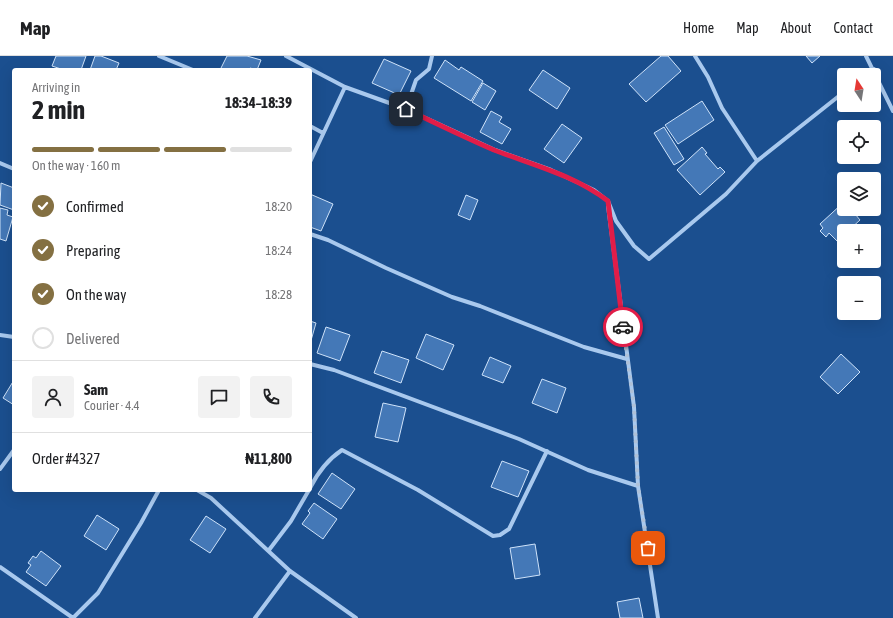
<!DOCTYPE html>
<meta charset="utf-8">
<style>
body{margin:0;font-family:"Asap Condensed",sans-serif;background:#f2f2f2;color:#202124;height:100vh;display:flex;flex-direction:column;font-size:15px;white-space:nowrap}
*{box-sizing:border-box;margin:0}
p{font-size:13px;color:#757577}
.icon{flex:none;width:22px;height:22px;fill:none;stroke:currentColor;stroke-width:2;stroke-linecap:round;stroke-linejoin:round}
.map{position:relative;flex:1;overflow:hidden}
.details{position:absolute;left:12px;top:12px;width:300px;height:424px;display:flex;flex-direction:column;background:#fff;border-radius:4px;box-shadow:0 4px 16px #0002}
.details>*{flex:none}
.needle{width:26px;rotate:348deg}
.buttons{position:absolute;left:837px;top:12px;display:grid;gap:8px}
.buttons a{display:grid;place-items:center;width:44px;height:44px;border-radius:4px;background:#fff;box-shadow:0 4px 16px #0002;font-size:20px}
.pin{position:absolute;display:grid;place-items:center;width:34px;height:34px;color:#fff;margin:-17px;border-radius:8px;box-shadow:0 2px 6px #0006}
.courier{position:absolute;display:grid;place-items:center;width:40px;height:40px;margin:-20px;border:3px solid #e11d48;border-radius:50%;background:#fff;color:#222;box-shadow:0 1px 5px #0007}
.head em{font-style:normal;font-weight:700}
.head div{display:flex;flex-direction:column-reverse}
.head{display:flex;align-items:center;justify-content:space-between;height:68px;padding:0 20px}
h1{font-size:26px;font-weight:700;line-height:30px}
.bar{display:grid;grid-template-columns:repeat(4,1fr);gap:6px 4px;align-content:center;height:48px;padding:0 20px}
.bar i{height:5px;border-radius:3px;background:#e0e0e0}
.bar .active{background:#847042}
.bar p{grid-column:span 4}
.line{display:flex;align-items:center;gap:10px;padding:0 20px;border-top:1px solid #e0e0e0}
.line div{flex:1}
.round{display:grid;place-items:center;flex:none;width:42px;height:42px;border-radius:4px;background:#f2f2f2}
ol{padding:0 20px;list-style:none}
li{display:flex;align-items:center;gap:12px;height:44px}
li p{margin-inline-start:auto}
li .icon{padding:4px;border-radius:50%;background:#847042;color:#fff;stroke-width:4}
li:last-child{color:#757577}
li i{width:22px;height:22px;border:2px solid #e0e0e0;border-radius:50%}
header{display:flex;align-items:center;gap:24px;box-sizing:border-box;height:56px;padding:0 20px;background:#fff;border-bottom:1px solid #e0e0e0}
header strong{font-size:19px}
nav{display:flex;gap:22px;margin-inline-start:auto;font-size:14px}
.map>svg:first-child{display:block}
.building{fill:#4478b7;stroke:#cfe3fa}
.lines{fill:none;stroke-linecap:round;stroke-linejoin:round}
.minor{stroke:#a9c9ee;stroke-width:4}
.done{stroke:#afc1d8;stroke-width:4;stroke-dasharray:0 7.2}
.route{stroke:#e11d48;stroke-width:5}
</style>
<header>
<strong>Map</strong>
<nav><a>Home</a><a>Map</a><a>About</a><a>Contact</a></nav>
</header>
<div class="map">
<svg width="893" height="562" viewBox="0 0 893 562">
<rect width="100%" height="100%" fill="#1b4f8f"/>
<path class="building" d="M56 0H86L81 14H64L52 10Z
M95 0H101L119 7 116 14H90Z
M227 0H247L261 4 257 14 250 12 249 14H220Z
M661 0H668L681 15 646 46 629 28Z
M806 0H820L812 7Z
M384 3 411 15 399 39 372 27Z
M445 4 459 14 461 11 483 25 471 45 434 22Z
M543 14 570 32 557 53 529 34Z
M483 27 496 35 485 54 472 46Z
M702 45 714 64 678 88 665 69Z
M491 55 502 61 499 66 511 73 502 88 480 76Z
M562 68 582 82 564 107 544 93Z
M664 71 684 103 674 109 654 77Z
M702 91 707 97 705 98 718 113 720 111 725 116 700 139 677 114Z
M1 127 14 132V154L0 149Z
M310 138 333 148 321 175 310 171Z
M466 139 478 144 470 164 458 159Z
M844 146V153H851L860 164 848 175H844V179L837 185 829 177 826 181 820 175 823 172 820 168Z
M0 152 8 154 7 159 13 161 6 185 0 183Z
M844 183V196L838 190Z
M853 205H862L858 210Z
M310 265 316 267 310 288Z
M326 271 350 279 340 305 317 297Z
M426 278 454 289 443 314 416 302Z
M382 295 409 304 401 327 374 317Z
M841 298 860 316 838 338 820 321Z
M490 301 511 310 503 327 482 319Z
M542 323 566 332 557 357 532 347Z
M14 324V349L3 342Z
M383 347 406 352 398 386 375 381Z
M502 405 529 415 518 441 491 431Z
M332 417 355 433 341 453 318 438Z
M314 447 337 463 323 483 302 468 310 457 308 455Z
M97 459 119 473 106 494 84 480Z
M206 460 226 473 210 497 190 484Z
M535 488 540 519 515 523 510 492Z
M41 495 61 510 46 530 26 516 31 509 28 507 33 500 36 502Z
M639 542 643 562H620L617 546Z"/>
<g class="lines">
<path class="minor" d="M159 0 193 14
M286 0 345 31 406 53 495 94 551 114 594 134 608 145 616 165 634 190 649 203 726 138 757 105 844 36
M695 0 708 21 722 52 757 105
M866 0 893 55
M866 19 874 13
M406 53 416 24 429 13 432 0
M310 70 323 77
M310 106 345 31
M0 107 14 113
M608 150 634 351 638 430 658 562
M310 178 328 184 386 212 452 241 480 250 584 291 627 303
M0 279 14 281
M310 308 334 314 519 383 588 414 638 430
M0 413 14 394
M310 432C318 416 327 404 342 394L418 434 493 480 500 479 509 473 547 395
M197 434 211 442 290 515 356 562
M269 494 291 465 309 434
M0 511 73 562
M73 562 98 537 141 467 159 434
M255 562 290 515"/>
</g>
<g class="lines">
<path class="done" d="M623 271 634 351 638 430 648 492"/>
<path class="route" d="M406 53C435 67 464 81 494 94 533 109 574 119 608 145L623 271"/>
</g>
</svg>
<div class="buttons">
<a><svg class="needle" viewBox="-14 -14 28 28"><path d="M0-13l5 13h-10z" fill="#e53935"/><path d="M0 13l5-13h-10z" fill="#757577"/></svg></a>
<a><svg class="icon" aria-label="locate" viewBox="0 0 24 24"><circle cx="12" cy="12" r="6"/><path d="M12 2v4M12 18v4M2 12h4M18 12h4"/></svg></a>
<a><svg class="icon" aria-label="layers" viewBox="0 0 24 24"><path d="M12 4l9 5-9 5-9-5zM3 14l9 5 9-5"/></svg></a>
<a>+</a>
<a>−</a>
</div>
<div class="pin" style="left:648px;top:492px;background:#ea580c"><svg class="icon" aria-label="bag" viewBox="0 0 24 24"><path d="M5 8h14l-1 12H6zM9 8a3 3 0 0 1 6 0"/></svg></div>
<div class="pin" style="left:406px;top:53px;background:#1f2937"><svg class="icon" aria-label="home" viewBox="0 0 24 24"><path d="M3 11l9-7 9 7M6 9v11h12V9"/></svg></div>
<div class="courier" style="left:623px;top:271px"><svg class="icon" aria-label="car" viewBox="0 0 24 24"><path d="M5 17H2v-5l4-1 3-4h7l3 4 3 1v5h-3M9 17h6M6 11h13"/><circle cx="7" cy="17" r="2"/><circle cx="17" cy="17" r="2"/></svg></div>
<section class="details">
<div class="head"><div><h1>2 min</h1><p>Arriving in</p></div><em>18:34–18:39</em></div>
<div class="bar"><i class="active"></i><i class="active"></i><i class="active"></i><i></i><p>On the way · 160 m</p></div>
<ol>
<li><svg class="icon" aria-label="check" viewBox="0 0 24 24"><path d="M5 12l5 5 9-10"/></svg>Confirmed<p>18:20</p></li>
<li><svg class="icon" aria-label="check" viewBox="0 0 24 24"><path d="M5 12l5 5 9-10"/></svg>Preparing<p>18:24</p></li>
<li><svg class="icon" aria-label="check" viewBox="0 0 24 24"><path d="M5 12l5 5 9-10"/></svg>On the way<p>18:28</p></li>
<li><i></i>Delivered</li>
</ol>
<div class="line" style="height:72px"><a class="round"><svg class="icon" aria-label="person" viewBox="0 0 24 24"><circle cx="12" cy="8" r="4"/><path d="M4 21q1-7 8-7t8 7"/></svg></a><div><b>Sam</b><p>Courier · 4.4</p></div><a class="round"><svg class="icon" aria-label="chat" viewBox="0 0 24 24"><path d="M4 5h16v11H9l-5 4z"/></svg></a><a class="round"><svg class="icon" aria-label="phone" viewBox="0 0 24 24"><path d="M5 4h4l2 5-3 2q2 4 5 5l2-3 5 2v4C11 20 4 13 5 4z"/></svg></a></div>
<div class="line" style="height:52px"><div>Order #4327</div><b>₦11,800</b></div>
</section>
</div>
